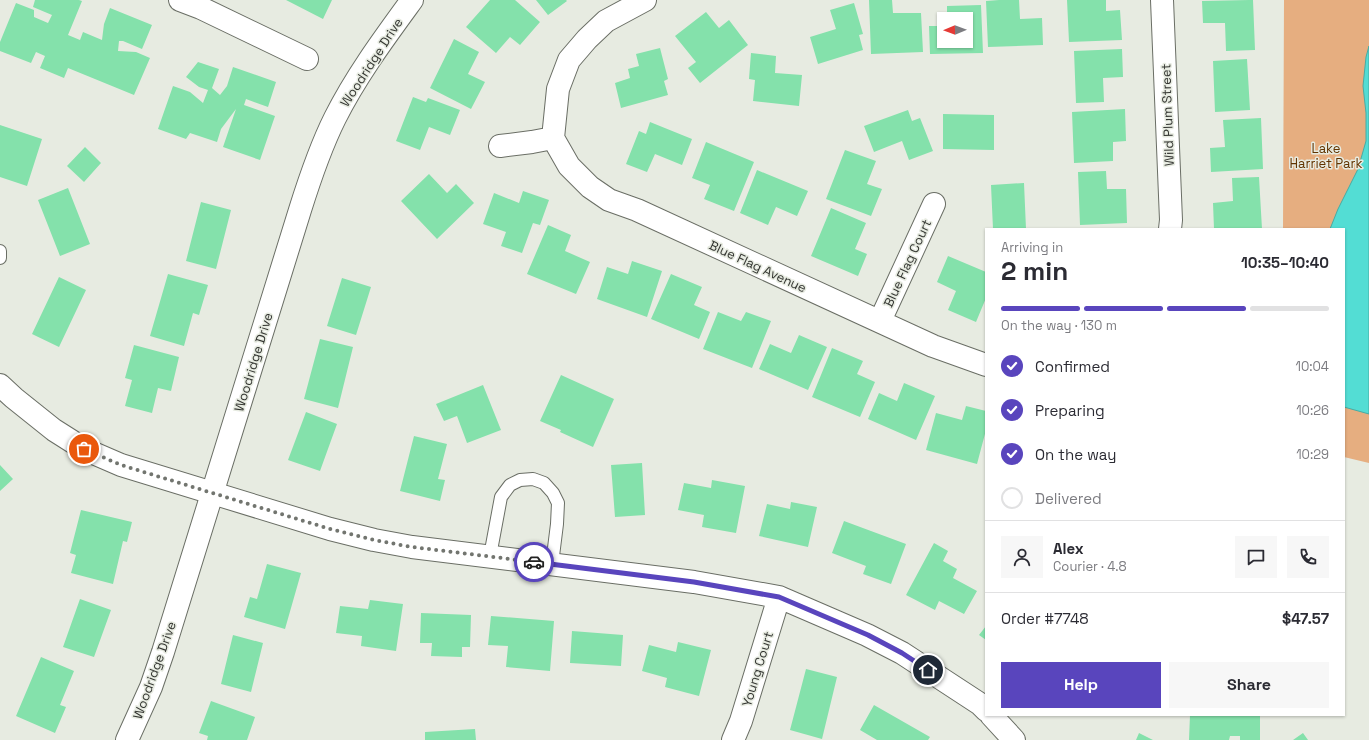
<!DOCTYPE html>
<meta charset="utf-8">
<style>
body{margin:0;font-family:"Space Grotesk",sans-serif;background:#f7f7f7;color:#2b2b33;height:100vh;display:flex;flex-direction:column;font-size:15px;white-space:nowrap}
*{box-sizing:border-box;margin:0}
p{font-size:13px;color:#7c7c81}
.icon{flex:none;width:22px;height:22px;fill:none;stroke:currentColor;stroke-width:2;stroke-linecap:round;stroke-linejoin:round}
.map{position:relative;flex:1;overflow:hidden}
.details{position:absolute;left:985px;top:228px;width:360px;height:488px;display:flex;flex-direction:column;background:#fff;border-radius:0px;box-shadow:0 1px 3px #0004}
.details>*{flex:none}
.needle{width:26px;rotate:269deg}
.controls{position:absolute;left:937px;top:12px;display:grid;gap:8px}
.controls a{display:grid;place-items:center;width:36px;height:36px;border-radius:0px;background:#fff;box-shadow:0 1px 3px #0004;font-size:20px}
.pin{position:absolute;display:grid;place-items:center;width:34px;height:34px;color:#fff;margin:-17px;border:2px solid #fff;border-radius:50%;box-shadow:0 1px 4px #0007}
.courier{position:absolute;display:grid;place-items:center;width:40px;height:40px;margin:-20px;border:3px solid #5945bd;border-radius:50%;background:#fff;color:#222;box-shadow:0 1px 5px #0007}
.overview em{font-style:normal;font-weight:700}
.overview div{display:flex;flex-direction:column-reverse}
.overview{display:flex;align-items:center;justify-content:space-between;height:68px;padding:0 16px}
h1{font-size:26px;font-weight:700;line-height:30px}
.bar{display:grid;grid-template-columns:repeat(4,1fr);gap:6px 4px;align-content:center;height:48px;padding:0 16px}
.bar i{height:5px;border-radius:3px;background:#e1e1e2}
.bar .active{background:#5945bd}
.bar p{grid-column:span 4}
.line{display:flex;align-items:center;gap:10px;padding:0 16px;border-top:1px solid #e1e1e2}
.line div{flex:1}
.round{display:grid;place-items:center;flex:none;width:42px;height:42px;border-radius:0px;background:#f7f7f7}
ol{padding:0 16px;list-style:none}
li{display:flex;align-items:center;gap:12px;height:44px}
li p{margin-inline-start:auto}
li .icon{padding:4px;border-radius:50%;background:#5945bd;color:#fff;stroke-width:4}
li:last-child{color:#7c7c81}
li i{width:22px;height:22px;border:2px solid #e1e1e2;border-radius:50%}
.button{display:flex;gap:8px;margin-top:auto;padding:8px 16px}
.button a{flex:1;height:46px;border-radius:0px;background:#5945bd;color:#fff;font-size:16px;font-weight:700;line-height:46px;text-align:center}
.button a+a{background:#f7f7f7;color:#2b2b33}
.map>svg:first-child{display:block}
.green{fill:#e6ae80}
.water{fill:#53ddd4;stroke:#49aba3}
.building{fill:#84e1ab}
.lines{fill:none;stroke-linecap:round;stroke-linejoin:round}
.service-casing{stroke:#6a6e65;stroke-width:14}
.minor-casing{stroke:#6a6e65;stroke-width:24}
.tertiary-casing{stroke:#6a6e65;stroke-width:24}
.service{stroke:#fff;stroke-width:12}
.minor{stroke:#fff;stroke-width:22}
.tertiary{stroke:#fff;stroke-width:22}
.done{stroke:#72756f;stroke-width:4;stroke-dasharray:0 7.2}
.route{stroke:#5945bd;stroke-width:5}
.labels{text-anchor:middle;stroke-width:3;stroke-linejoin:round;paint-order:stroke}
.street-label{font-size:13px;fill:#333531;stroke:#e7ebe1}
.park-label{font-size:13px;fill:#623400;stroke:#e7ebe1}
</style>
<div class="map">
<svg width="1369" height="740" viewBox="0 0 1369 740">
<rect width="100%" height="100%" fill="#e7ebe1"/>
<path class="green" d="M1284 0H1369V463L1344 457V229H1283Z"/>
<path class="water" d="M1369 46V414L1344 407V229H1330L1338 209 1358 169 1366 141V113L1363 86 1366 57Z"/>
<path class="building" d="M35 0H79L82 1 68 35 80 40 83 32 102 40 104 24 110 8 152 25 142 49 123 41H119L118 51 136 52 150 58 134 95 68 68 64 78 40 68 45 56 36 52 31 63 0 51V42L16 3 34 10V17L48 23 52 15 33 7Z
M286 0H332L323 19Z
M490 0H515L540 22 520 45 510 37 496 53 466 27Z
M536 0H566L567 1 548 15Z
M869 0H892L893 13H921L923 52 871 54Z
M999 0H1019L1020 19 1042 18 1043 45 988 47 986 1Z
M1067 0H1106V11L1120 10 1122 40 1069 42Z
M1249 0H1253L1255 50 1226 51 1225 23H1203L1202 1Z
M854 3 863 34 859 35 863 50 818 64 810 37 836 29 830 10Z
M981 5 983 53 930 54 929 26H944V41H966V19H947V6Z
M706 12 719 28 729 20 748 45 700 83 688 68 696 62 675 36Z
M454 39 479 52 468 74 485 82 471 109 430 88Z
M660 48 668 79 664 81 668 95 621 108 615 83 630 78 628 69 639 66 636 54Z
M1122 49 1123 77 1103 78 1104 102 1076 103 1074 51Z
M751 53 776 56 775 73 802 75 799 106 753 101 755 80 749 79Z
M1247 59 1250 110 1215 112 1213 61Z
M198 62 219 69 212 88 220 95 227 86 233 67 276 82 268 107 246 99 244 105 275 116 260 160 223 147 236 109 221 129 217 142 190 133 186 139 158 129 173 86 190 92 203 103 208 90 199 87 186 77Z
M413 97 426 102 428 98 460 110 450 135 429 127 420 150 396 141Z
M1125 109 1126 141 1113 142V161L1074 163 1072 112Z
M908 110 912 121 920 118 933 151 909 160 902 141 874 152 864 126Z
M943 114 994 115V150L943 149Z
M1261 118 1263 169 1211 172 1210 148 1225 147 1223 120Z
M650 122 692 139 682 165 655 154 647 172 626 164 639 131 646 134Z
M0 125 42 139 27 186 0 177Z
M706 142 754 162 734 211 704 199 710 185 692 178Z
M85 147 101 163 84 182 67 166Z
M845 150 876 161 867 184 882 189 871 216 826 199Z
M757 170 808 191 797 216 776 207 768 225 740 213Z
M1106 171 1107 189H1126L1127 223 1080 225 1078 172Z
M429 174 447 193 456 184 474 203 437 239 401 201Z
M1259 177 1262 229H1214L1213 203 1233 201 1232 178Z
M1024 183 1026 229H993L991 185Z
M68 188 90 244 60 256 38 200Z
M523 191 549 200 540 225 533 223 522 253 501 246 506 232 483 224 494 193 519 203Z
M201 202 231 210 216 269 186 261Z
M831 208 866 223 855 249 867 254 858 276 811 256Z
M548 225 571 235 565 251 590 262 576 294 527 274Z
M948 256 986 272V298L976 322 948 310 956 291 937 282Z
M632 261 662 271 647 317 597 299 607 267 628 274Z
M168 274 208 285 199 315 193 313 184 346 150 336Z
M671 274 702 287 694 305 710 312 699 339 651 319Z
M59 277 86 290 59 347 32 334Z
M342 278 371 287 356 335 327 326Z
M718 312 741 321 746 312 771 321 752 368 703 349Z
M799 335 827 347 808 390 759 369 770 344 791 353Z
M320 339 353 347 338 408 304 399Z
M134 345 179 357 171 391 158 388 152 413 125 406 132 380 125 378Z
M832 348 863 361 857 374 875 382 860 417 812 397Z
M561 375 614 399 593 447 560 432 561 430 540 421Z
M904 383 935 396 916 440 868 419 879 393 897 401Z
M483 385 501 430 467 443 457 416 444 421 436 404Z
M966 406 986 411V430L977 464 926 450 936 413 962 420Z
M306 412 337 424 320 471 288 460Z
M414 436 447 444 438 479 445 480 440 501 400 491Z
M642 463 645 515 615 517 611 465Z
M0 465 13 479 0 491Z
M712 480 745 486 736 533 702 527 704 515 678 510 684 483 711 488Z
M791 502 817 507 808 547 759 536 767 504 790 509Z
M81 510 132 522 127 542 123 541 113 584 71 573 76 555 70 553Z
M844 521 906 544 891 584 863 574 866 566 832 553Z
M934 543 948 551 943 561 957 569 953 578 977 591 964 614 939 601 935 610 906 595Z
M267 564 301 573 285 629 244 617 250 597 257 599Z
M80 599 111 610 94 657 63 647Z
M370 600 403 604 396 651 361 646 362 636 336 633 340 606 368 609Z
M421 613 471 615 470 647H462V657L431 656 432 643H420Z
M491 616 554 621 550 671 506 667 508 646 488 645Z
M986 626V640L979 635Z
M572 631 623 635 621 666 570 663Z
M233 635 263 643 251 692 221 684Z
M678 642 711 650 699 696 665 687 667 678 642 671 649 645 676 652Z
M41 657 74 671 60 705 66 707 55 733 16 716Z
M806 669 837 677 822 739 790 730Z
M211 701 255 717 247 740H207L208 736 199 733Z
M874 705 930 737 928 740H877L860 730Z
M1190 715H1260V740H1240V736H1230L1229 740H1189Z
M475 729 476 740H425V732Z
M1139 733 1153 740H1136Z
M1303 733 1308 740H1293Z"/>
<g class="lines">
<defs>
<path id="service" d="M0 251V258
M490 556 501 497 510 485 520 480 533 479 544 483 553 493 558 503 557 524 552 564"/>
<path id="minor" d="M180 0 201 8 307 59
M1162 0 1171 220 1170 229
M553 138 569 166 590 187 609 200 637 210 933 346 986 365
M553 138 558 89 569 60 587 39 606 21 645 0
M500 146 532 142 553 138
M880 321 934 204
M0 385 14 398 54 430 84 449 121 465 330 529 374 540 412 547 694 582 779 597 867 635 902 653 980 704 986 710
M991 715 1014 740
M733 740 741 721 779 597"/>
<path id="tertiary" d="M127 740 151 687 163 652 300 210C310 178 320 148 335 118 356 76 385 37 412 0"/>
</defs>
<use href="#service" class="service-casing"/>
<use href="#minor" class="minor-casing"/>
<use href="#tertiary" class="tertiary-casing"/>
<use href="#service" class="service"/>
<use href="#minor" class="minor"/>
<use href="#tertiary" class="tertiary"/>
</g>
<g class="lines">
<path class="done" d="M84 449 121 465 330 529 374 540 412 547 534 562"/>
<path class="route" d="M534 562 694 582 779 597 868 635 902 653 928 670"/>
</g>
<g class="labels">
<g class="street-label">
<text transform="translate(371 62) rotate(-57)" y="5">Woodridge Drive</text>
<text transform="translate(1167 115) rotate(-92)" y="5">Wild Plum Street</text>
<text transform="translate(907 263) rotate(-65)" y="5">Blue Flag Court</text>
<text transform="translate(758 266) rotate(25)" y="5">Blue Flag Avenue</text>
<text transform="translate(253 362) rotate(-73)" y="5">Woodridge Drive</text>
<text transform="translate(757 669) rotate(-73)" y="5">Young Court</text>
<text transform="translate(154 670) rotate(-70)" y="5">Woodridge Drive</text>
</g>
<g class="park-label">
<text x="1326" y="153">Lake<tspan x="1326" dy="15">Harriet Park</tspan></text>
</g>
</g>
</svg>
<div class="controls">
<a><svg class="needle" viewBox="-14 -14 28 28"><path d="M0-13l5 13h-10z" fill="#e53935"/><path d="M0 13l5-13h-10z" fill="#7c7c81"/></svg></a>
</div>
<div class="pin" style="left:84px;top:449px;background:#ea580c"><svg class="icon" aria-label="bag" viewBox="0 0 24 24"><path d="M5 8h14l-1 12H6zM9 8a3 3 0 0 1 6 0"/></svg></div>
<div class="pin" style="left:928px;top:670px;background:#1f2937"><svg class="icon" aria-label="home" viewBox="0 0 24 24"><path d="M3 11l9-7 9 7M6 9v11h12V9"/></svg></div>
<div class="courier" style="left:534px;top:562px"><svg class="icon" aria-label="car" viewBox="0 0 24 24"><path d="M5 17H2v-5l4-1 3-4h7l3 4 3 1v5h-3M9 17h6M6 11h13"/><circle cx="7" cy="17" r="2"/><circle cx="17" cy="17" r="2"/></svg></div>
<section class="details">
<div class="overview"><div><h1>2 min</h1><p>Arriving in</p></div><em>10:35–10:40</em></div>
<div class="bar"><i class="active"></i><i class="active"></i><i class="active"></i><i></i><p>On the way · 130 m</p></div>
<ol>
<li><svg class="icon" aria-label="check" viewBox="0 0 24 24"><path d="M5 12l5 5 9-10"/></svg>Confirmed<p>10:04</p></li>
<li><svg class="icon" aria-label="check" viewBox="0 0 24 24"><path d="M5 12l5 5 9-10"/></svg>Preparing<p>10:26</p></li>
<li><svg class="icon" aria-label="check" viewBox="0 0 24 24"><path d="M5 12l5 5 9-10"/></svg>On the way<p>10:29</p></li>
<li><i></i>Delivered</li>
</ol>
<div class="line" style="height:72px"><a class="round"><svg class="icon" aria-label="person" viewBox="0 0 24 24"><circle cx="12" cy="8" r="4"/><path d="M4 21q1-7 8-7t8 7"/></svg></a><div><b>Alex</b><p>Courier · 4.8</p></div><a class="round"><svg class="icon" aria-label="chat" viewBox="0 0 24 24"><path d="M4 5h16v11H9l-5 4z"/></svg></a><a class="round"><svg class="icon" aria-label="phone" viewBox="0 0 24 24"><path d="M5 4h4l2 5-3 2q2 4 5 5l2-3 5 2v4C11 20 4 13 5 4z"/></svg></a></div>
<div class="line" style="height:52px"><div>Order #7748</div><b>$47.57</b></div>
<div class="button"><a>Help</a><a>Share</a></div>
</section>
</div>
